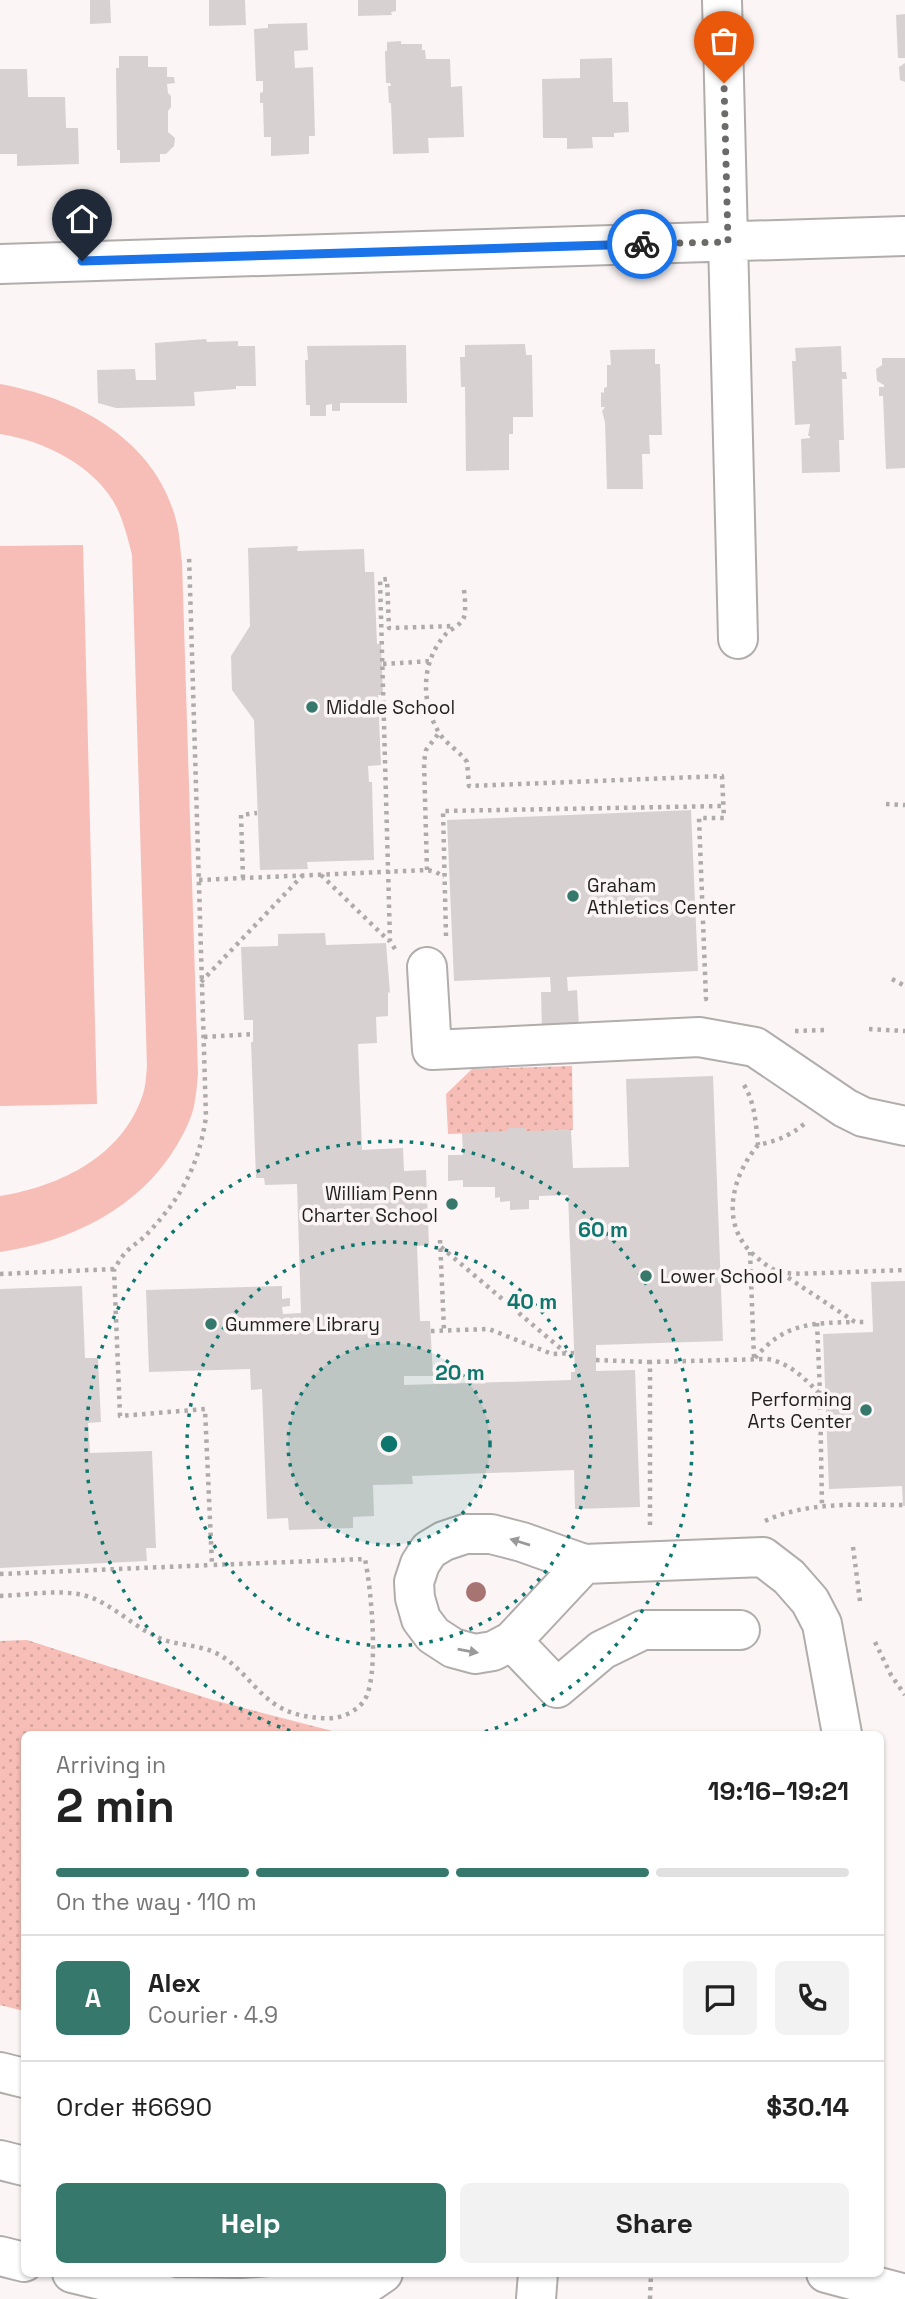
<!DOCTYPE html>
<meta charset="utf-8">
<style>
body{margin:0;font-family:"Space Grotesk",sans-serif;background:#f2f2f2;color:#222;height:100vh;display:flex;flex-direction:column;font-size:26px;white-space:nowrap}
*{box-sizing:border-box;margin:0}
p{font-size:23px;color:#767676}
.icon{flex:none;width:38px;height:38px;fill:none;stroke:currentColor;stroke-width:2;stroke-linecap:round;stroke-linejoin:round}
.map{position:relative;flex:1;overflow:hidden}
.panel{position:absolute;left:21px;top:1731px;width:863px;height:546px;display:flex;flex-direction:column;background:#fff;border-radius:10px;box-shadow:0 2px 5px #0004}
.panel>*{flex:none}
.pin{position:absolute;display:grid;place-items:center;width:60px;height:60px;color:#fff;margin:-72px -30px;border-radius:50% 50% 50% 0;rotate:-45deg;box-shadow:0 0 7px #0007}
.pin .icon{rotate:45deg}
.courier{position:absolute;display:grid;place-items:center;width:70px;height:70px;margin:-35px;border:5px solid #1a73e8;border-radius:50%;background:#fff;color:#222;box-shadow:0 2px 9px #0007}
.summary em{font-style:normal;font-weight:600}
.summary div{display:flex;flex-direction:column-reverse}
.summary{display:flex;align-items:center;justify-content:space-between;height:119px;padding:0 35px}
h1{font-size:46px;font-weight:600;line-height:52px}
.bar{display:grid;grid-template-columns:repeat(4,1fr);gap:10px 7px;align-content:center;height:84px;padding:0 35px}
.bar i{height:9px;border-radius:5px;background:#e0e0e0}
.bar .active{background:#36796c}
.bar p{grid-column:span 4}
.line{display:flex;align-items:center;gap:18px;padding:0 35px;border-top:2px solid #e0e0e0}
.line div{flex:1}
.round{display:grid;place-items:center;flex:none;width:74px;height:74px;border-radius:10px;background:#f2f2f2}
.button{display:flex;gap:14px;margin-top:auto;padding:14px 35px}
.button a{flex:1;height:80px;border-radius:10px;background:#36796c;color:#fff;font-size:28px;font-weight:600;line-height:80px;text-align:center}
.button a+a{background:#f2f2f2;color:#222}
.map>svg:first-child{display:block}
.green{fill:url(#green-dots)}
.pitch{fill:#f6beb6}
.building{fill:#d7d2d1}
.lines{fill:none;stroke-linecap:round;stroke-linejoin:round}
.minor-casing{stroke:#b1adac;stroke-width:42}
.path{stroke:#afabab;stroke-width:4.5;stroke-dasharray:3.5 5;stroke-linecap:butt}
.minor{stroke:#fff;stroke-width:38}
.tree{fill:#a87472}
.oneway{fill:#9b9a9a}
.done{stroke:#6d6a6a;stroke-width:7;stroke-dasharray:0 12.6}
.route{stroke:#1a73e8;stroke-width:9}
.ring{fill:none;stroke:#0f766e;stroke-width:3.5;stroke-dasharray:3.5 7}
.poi-dot{fill:#36796c;stroke:#fbf5f5;stroke-width:2.5}
.labels{text-anchor:middle;stroke-width:7;stroke-linejoin:round;paint-order:stroke}
.poi-label{font-size:19px;fill:#211f1f;stroke:#fbf5f5;text-anchor:start}
.centre{fill:#0f766e;stroke:#fbf5f5;stroke-width:3.5}
.ring-label{font-size:21px;text-anchor:middle;font-weight:bold;fill:#0f766e;stroke:#fbf5f5;stroke-width:7;stroke-linejoin:round;paint-order:stroke}
</style>
<div class="map">
<svg width="905" height="2299" viewBox="0 0 905 2299">
<defs>
<pattern id="green-dots" width="8" height="8" patternUnits="userSpaceOnUse" patternTransform="scale(1.75)"><rect width="8" height="8" fill="#f6beb6"/><path d="M2 2h.1M6 6h.1" fill="none" stroke="#d3a39c" stroke-width="1.8" stroke-linecap="round"/></pattern>
</defs>
<rect width="100%" height="100%" fill="#fbf5f5"/>
<path class="green" d="M572 1066 573 1130 448 1134 446 1094 472 1069Z
M27 1640 213 1700 344 1734H24V2011L0 2005V1641Z"/>
<path class="pitch" d="M0 384C78 398 158 441 177 524 180 536 180 549 182 562L198 1074C197 1085 196 1096 194 1106 191 1120 184 1133 177 1145 140 1208 70 1242 0 1252V1196C61 1186 123 1156 143 1094 146 1085 146 1075 147 1067L132 555C128 539 124 523 117 508 96 466 45 441 0 434Z
M83 545 97 1104 0 1106V546Z"/>
<path class="building" d="M90 0H110L111 23 90 24Z
M209 0H245L246 25 209 26Z
M358 0H396V11L391 12 392 15 358 16Z
M905 14V58H898L896 15Z
M307 23 308 50 294 51 295 68 313 67 315 136H309V154L271 156V137H264L263 103H260V93L263 92V81H256L254 29 268 28V24Z
M401 41V44H422V50H425L426 59H450L451 87 462 86 464 137 428 138 429 153 393 154 391 103H389L388 86H391L390 83H386L385 51H387V42Z
M119 56H148V67H167V77H174L175 83 167 84 168 93 171 96V107L168 111V132L175 138 174 146 166 154H160V162L120 163V150H117L116 68H119Z
M612 58 613 102H628L629 132 614 133V137H592L593 148 567 149V138H543L542 79 580 78V59Z
M905 63V82L900 80 899 67Z
M0 69H27L28 97H65L66 128H78L79 164 17 166V154H0Z
M206 339 207 342 238 341V346H255L256 386H236V389L194 392 195 406 116 408 98 403 97 370 135 369 136 380H156L155 343Z
M525 344 526 355H532L533 417H513V434H509V470L466 471 465 387H461L460 357H465V345Z
M406 345 407 403H340V411H332V404L326 405V416H310V405H306L305 360H308L307 346Z
M841 346 842 372H846L847 379H842L844 440H839L840 472 802 473 801 439 810 438V436H808L810 424 795 425 792 361H796L795 348Z
M655 349V364H660L662 435H649L650 454H642L643 489H607L605 422 602 411 605 407H601V392L604 393V388L607 387V365H611L610 350Z
M882 358H905V468L886 469 883 396H879V387H884V385L877 381 876 369 882 365Z
M298 546 297 551 364 549 365 572H374L377 644H381L383 695H378L381 765 368 766 369 782H372L374 860 307 862 308 869 260 870 254 720 232 690 231 656 250 626 248 548Z
M691 810 698 971 567 977 568 991 577 990 579 1027 542 1029 541 992H551L550 977 454 981 447 820Z
M325 933 326 945 386 943 390 993 388 992V1016L376 1017 377 1043 358 1044 362 1150 403 1148 404 1171 426 1170 429 1245 417 1246 420 1321H430L433 1376H404V1385L571 1380V1372H575L568 1195 539 1196V1200H529V1209L510 1210V1201L500 1202V1197L495 1198V1187H463V1180L448 1181V1155H463L462 1133 508 1131V1128H526V1131L571 1130 573 1168 629 1167 626 1079 713 1076 723 1341 596 1345V1371L635 1370 640 1507 575 1509 574 1470 412 1476 413 1484 373 1485 374 1516 353 1517V1528L289 1530 288 1518 267 1519 262 1389 251 1390 250 1369 149 1372 146 1290 282 1286V1299L290 1298V1306L282 1307 283 1314 301 1313 297 1184 265 1185 264 1178H256L251 1042H253V1020H244L241 947 278 946V934Z
M905 1281V1506H903L902 1486 829 1489 823 1334 873 1332 871 1282Z
M82 1286 85 1358H98L101 1422 88 1423 90 1453 152 1451 156 1548H146L147 1561 0 1568V1289Z"/>
<g class="lines">
<defs>
<path id="minor" d="M722 0 738 639
M0 264 905 236
M427 967 432 1050 699 1037 755 1047 845 1108 863 1117 905 1126
M584 1564 512 1641 493 1651 475 1654 453 1648 433 1635 421 1619 415 1598 414 1582 420 1564 429 1550 444 1541 465 1534H491L522 1542 584 1564 763 1557 789 1577 810 1601 822 1624 842 1734
M512 1641 557 1688 602 1650 643 1630H740
M0 2072 24 2078
M0 2160 24 2166
M0 2256 24 2262
M72 2273 172 2297 243 2298 351 2290 367 2284 383 2273
M826 2273 905 2294
M536 2299 538 2273"/>
</defs>
<use href="#minor" class="minor-casing"/>
<path class="path" d="M464 590C465 599 466 609 464 617 462 625 450 629 445 635 421 662 421 701 438 731 445 744 459 750 467 762L469 786 722 776 724 818H699L706 999H703
M383 664 431 661
M886 804 905 805
M427 870 424 762 426 750 439 733
M321 875 389 941
M243 878 241 815 257 813
M199 880 427 870 436 872 444 877
M446 936 443 811 724 806
M395 949 390 941 380 580 387 579 389 628 454 626
M892 979 905 986
M201 982 303 875
M869 1029 905 1031
M795 1031 826 1030
M204 1037 253 1034
M744 1085C755 1103 756 1124 758 1145
M804 1124C790 1136 776 1141 758 1145 732 1176 719 1224 754 1255 762 1262 771 1270 781 1272 795 1275 810 1273 824 1273 851 1272 878 1271 905 1270
M440 1240 444 1330
M441 1247 566 1353
M750 1252 754 1358
M781 1273 855 1322H864
M0 1274 114 1269
M817 1323 820 1393
M431 1331 489 1329 552 1354 574 1353
M755 1358C784 1323 812 1323 855 1322
M596 1360 650 1362
M765 1521C808 1501 858 1505 905 1505
M650 1525V1362L767 1359C790 1363 804 1378 820 1394L822 1506
M853 1547 860 1601
M0 1574 212 1565
M0 1596C30 1595 67 1587 95 1599 119 1610 138 1630 164 1640 179 1645 196 1645 211 1651 238 1661 252 1689 276 1705 290 1714 305 1717 321 1718 337 1720 354 1714 364 1701 380 1677 371 1587 365 1559L212 1565 205 1409 120 1416 114 1269C118 1263 122 1256 127 1251 134 1244 142 1240 148 1233 181 1198 199 1165 206 1117L189 555
M875 1642 891 1675 905 1695
M650 2299 651 2273"/>
<use href="#minor" class="minor"/>
</g>
<circle class="tree" cx="476" cy="1592" r="10"/>
<defs><path id="oneway-solid" d="M-6-.8H1V-3.2L6.5 0L1 3.2V.8H-6Z" transform="scale(1.75)"/></defs>
<g class="oneway">
<use href="#oneway-solid" transform="translate(520 1542) rotate(-163)"/>
<use href="#oneway-solid" transform="translate(468 1651) rotate(10)"/>
</g>
<g class="lines">
<path class="done" d="M642 244 728 242 724 83"/>
<path class="route" d="M82 261 642 244"/>
</g>
<circle cx="389" cy="1444" r="101" fill="#0f766e" fill-opacity=".12"/>
<g class="ring">
<circle cx="389" cy="1444" r="101"/>
<circle cx="389" cy="1444" r="202"/>
<path d="M300 1734A303 303 0 1 1 478 1734"/>
</g>
<g class="poi-dot">
<circle cx="312" cy="707" r="7"/>
<circle cx="573" cy="896" r="7"/>
<circle cx="452" cy="1204" r="7"/>
<circle cx="646" cy="1276" r="7"/>
<circle cx="211" cy="1324" r="7"/>
<circle cx="866" cy="1410" r="7"/>
</g>
<g class="labels">
<g class="poi-label">
<text x="326" y="714">Middle School</text>
<text x="587" y="892">Graham<tspan x="587" dy="22">Athletics Center</tspan></text>
<text x="438" y="1200" text-anchor="end">William Penn<tspan x="438" dy="22">Charter School</tspan></text>
<text x="660" y="1283">Lower School</text>
<text x="225" y="1331">Gummere Library</text>
<text x="852" y="1406" text-anchor="end">Performing<tspan x="852" dy="22">Arts Center</tspan></text>
</g>
</g>
<circle cx="389" cy="1444" r="10" class="centre"/>
<g class="ring-label">
<text x="603" y="1237">60 m</text>
<text x="532" y="1309">40 m</text>
<text x="460" y="1380">20 m</text>
</g>
</svg>
<div class="pin" style="left:724px;top:83px;background:#ea580c"><svg class="icon" aria-label="bag" viewBox="0 0 24 24"><path d="M5 8h14l-1 12H6zM9 8a3 3 0 0 1 6 0"/></svg></div>
<div class="pin" style="left:82px;top:261px;background:#1f2937"><svg class="icon" aria-label="home" viewBox="0 0 24 24"><path d="M3 11l9-7 9 7M6 9v11h12V9"/></svg></div>
<div class="courier" style="left:642px;top:244px"><svg class="icon" aria-label="bike" viewBox="0 0 24 24"><circle cx="6" cy="16" r="4"/><circle cx="18" cy="16" r="4"/><path d="M6 16l4-8h5l3 8M10 8l3 8H6M13 5h3"/></svg></div>
<section class="panel">
<div class="summary"><div><h1>2 min</h1><p>Arriving in</p></div><em>19:16–19:21</em></div>
<div class="bar"><i class="active"></i><i class="active"></i><i class="active"></i><i></i><p>On the way · 110 m</p></div>
<div class="line" style="height:126px"><b class="round" style="background:#36796c;color:#fff">A</b><div><b>Alex</b><p>Courier · 4.9</p></div><a class="round"><svg class="icon" aria-label="chat" viewBox="0 0 24 24"><path d="M4 5h16v11H9l-5 4z"/></svg></a><a class="round"><svg class="icon" aria-label="phone" viewBox="0 0 24 24"><path d="M5 4h4l2 5-3 2q2 4 5 5l2-3 5 2v4C11 20 4 13 5 4z"/></svg></a></div>
<div class="line" style="height:91px"><div>Order #6690</div><b>$30.14</b></div>
<div class="button"><a>Help</a><a>Share</a></div>
</section>
</div>
